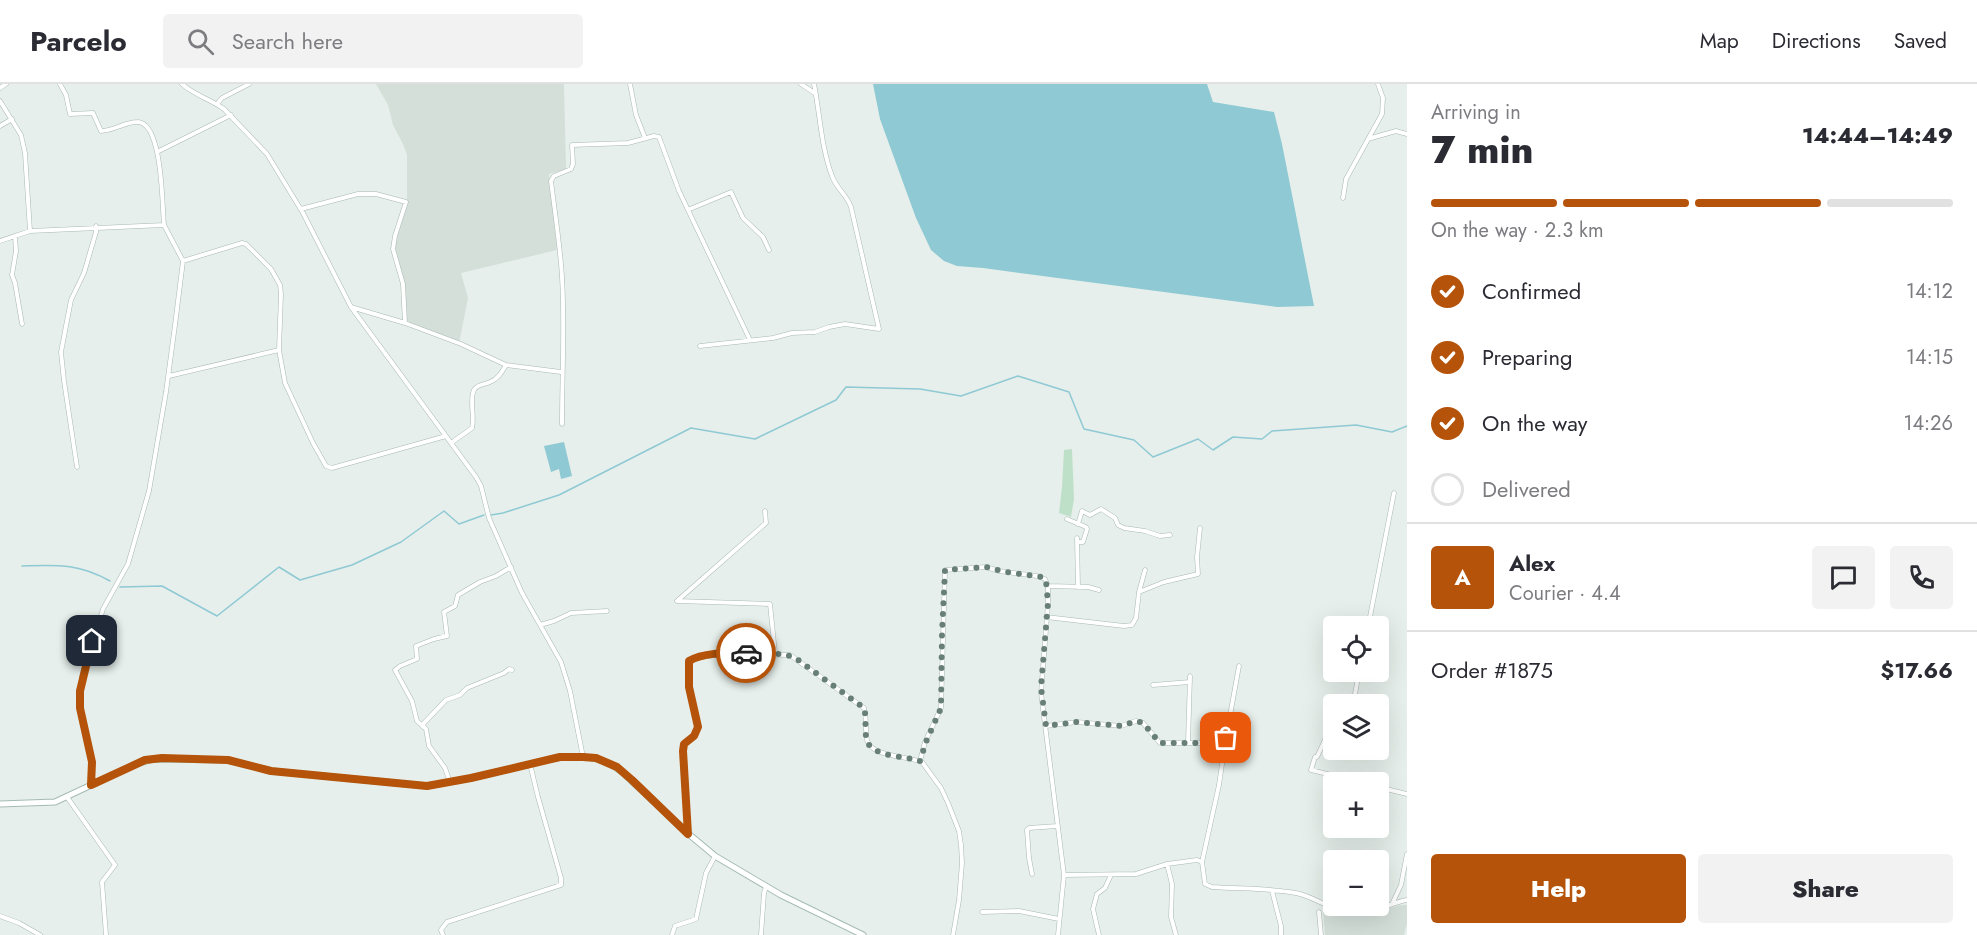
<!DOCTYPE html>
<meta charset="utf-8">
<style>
body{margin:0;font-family:Jost,sans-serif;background:#f2f2f3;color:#2b2b33;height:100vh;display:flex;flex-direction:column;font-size:22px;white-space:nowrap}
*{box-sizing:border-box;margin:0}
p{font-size:20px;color:#7c7c81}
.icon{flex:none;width:33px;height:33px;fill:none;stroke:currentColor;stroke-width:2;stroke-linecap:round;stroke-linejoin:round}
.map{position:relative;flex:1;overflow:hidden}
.drawer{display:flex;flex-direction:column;background:#fff;width:570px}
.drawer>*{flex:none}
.tools{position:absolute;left:1323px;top:532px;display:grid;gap:12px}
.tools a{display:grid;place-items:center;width:66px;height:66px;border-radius:6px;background:#fff;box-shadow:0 6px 24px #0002;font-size:30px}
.pin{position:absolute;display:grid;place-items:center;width:51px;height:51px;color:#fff;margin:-26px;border-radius:12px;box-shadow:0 3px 9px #0006}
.courier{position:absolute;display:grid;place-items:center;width:60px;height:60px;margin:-30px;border:4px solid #b45309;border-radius:50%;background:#fff;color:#222;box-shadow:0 2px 8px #0007}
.overview em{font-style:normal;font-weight:800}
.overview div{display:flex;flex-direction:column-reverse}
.overview{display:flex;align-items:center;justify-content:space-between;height:102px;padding:0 24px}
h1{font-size:39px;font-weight:800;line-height:45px}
.bar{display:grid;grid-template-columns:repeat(4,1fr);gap:9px 6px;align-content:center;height:72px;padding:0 24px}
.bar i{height:8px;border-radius:4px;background:#e1e1e2}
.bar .current{background:#b45309}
.bar p{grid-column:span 4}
.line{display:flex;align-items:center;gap:15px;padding:0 24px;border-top:2px solid #e1e1e2}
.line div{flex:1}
.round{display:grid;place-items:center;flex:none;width:63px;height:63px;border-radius:6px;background:#f2f2f3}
ol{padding:0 24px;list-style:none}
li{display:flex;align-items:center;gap:18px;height:66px}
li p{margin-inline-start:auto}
li .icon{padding:6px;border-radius:50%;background:#b45309;color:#fff;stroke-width:4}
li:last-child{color:#7c7c81}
li i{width:33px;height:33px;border:3px solid #e1e1e2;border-radius:50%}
.primary-button{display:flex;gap:12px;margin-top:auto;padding:12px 24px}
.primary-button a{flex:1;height:69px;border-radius:6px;background:#b45309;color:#fff;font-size:24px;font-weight:800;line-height:69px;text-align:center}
.primary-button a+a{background:#f2f2f3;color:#2b2b33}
header{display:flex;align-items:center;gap:36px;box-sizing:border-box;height:84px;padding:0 30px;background:#fff;border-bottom:2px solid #e1e1e2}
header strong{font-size:28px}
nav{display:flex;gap:33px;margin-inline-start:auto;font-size:21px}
.search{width:420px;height:54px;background:#f2f2f3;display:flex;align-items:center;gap:15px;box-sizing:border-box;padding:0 21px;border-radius:6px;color:#7c7c81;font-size:22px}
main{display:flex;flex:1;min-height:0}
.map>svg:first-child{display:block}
.built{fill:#d4dfda}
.green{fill:#bfe0c8}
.water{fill:#8ec9d4}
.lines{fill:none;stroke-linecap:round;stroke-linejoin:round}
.stream{stroke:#8ec9d4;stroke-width:1.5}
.street-casing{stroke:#a8b8b2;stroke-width:5}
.secondary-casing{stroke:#a4bbb3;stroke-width:7}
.street{stroke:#fff;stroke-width:4}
.secondary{stroke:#fff;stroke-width:5}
.done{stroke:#687f78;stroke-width:6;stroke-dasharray:0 10.8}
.route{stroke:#b45309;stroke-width:8}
</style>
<header>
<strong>Parcelo</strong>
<div class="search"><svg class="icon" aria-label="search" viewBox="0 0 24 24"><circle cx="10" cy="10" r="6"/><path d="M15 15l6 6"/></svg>Search here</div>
<nav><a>Map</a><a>Directions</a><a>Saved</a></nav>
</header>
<main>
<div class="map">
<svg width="1407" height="851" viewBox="0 0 1407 851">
<rect width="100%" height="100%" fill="#e6efeb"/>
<path class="built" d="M376 0H564L566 85 549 90 557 166 461 189 468 214 459 259 406 238 405 207 395 161 407 119V71L403 60 393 41 388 21Z
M1401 821H1407V839L1404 851H1325L1323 827 1330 825 1353 832 1369 830Z"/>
<path class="green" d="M1072 365 1074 415 1071 433 1059 429 1062 403 1064 366Z"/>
<path class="water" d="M873 0H1207L1213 18 1274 28 1282 60 1314 222 1277 223 983 184 957 182 944 177 931 166 916 134 880 35Z
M564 358 572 392 561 395 559 385 551 388 544 362Z"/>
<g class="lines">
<path class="stream" d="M491 431 503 429 559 411 691 344 755 355 836 316 846 303 920 305 961 312 1018 292 1069 308 1084 345 1134 356 1153 373 1198 355 1213 366 1233 353 1262 355 1272 347 1356 341 1392 348 1407 342
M22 482C57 481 78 479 110 497
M120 503 162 502 217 532 279 483 300 496 352 481 401 458 444 427 459 440 484 431"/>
<defs>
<path id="street" d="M60 0 66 11 70 30 93 29 101 47C113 47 125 38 137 38 163 37 162 123 164 141
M182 0C194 11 210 15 224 25L267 70 303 129 351 223 476 393 481 402 489 434 522 509 561 578 570 607 583 673
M630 0 636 31 645 54
M801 0 816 10
M0 4 6 0
M0 17 21 51 25 69 30 147
M217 20 222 14 249 0
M0 42 12 35
M1368 55 1396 47 1407 50
M159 67 231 31
M1343 114 1346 95 1382 30 1383 14 1378 0
M301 125 358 110H376L406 118 395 152 393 165 403 200 405 239
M690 125 731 108 743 134 763 153 769 166
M15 152 16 167 12 191 15 199 22 240
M0 157 30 147 164 141 183 177 175 241 166 308 149 407 128 480 103 525 82 592 80 624 92 678 91 701
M183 177 242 159 246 160 271 185 280 201 281 210 279 266 285 299 313 359 326 382 332 384 446 352
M351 223 405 239 461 260 506 281 561 288
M700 262 773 254 792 249 815 248 829 243 845 240 879 245 851 123C847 111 836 104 832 92 821 63 820 30 814 0
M169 292 279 266
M562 340C562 291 565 242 562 193 560 161 555 129 551 97L554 92 571 85 573 80 572 61 628 59 654 52 659 53 679 107 750 256
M451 359 472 344C475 332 469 316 474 306 477 300 484 301 490 298 498 295 502 288 506 281
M77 383 64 297 61 268 71 216 84 189 96 148V142
M765 427 766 439 677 517 770 520 775 569
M1067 435 1086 443 1087 445 1083 458H1078
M1078 440 1082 427 1090 431 1101 425 1115 434 1118 441 1124 444 1145 447 1160 452 1170 451
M1077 454 1078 503
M1048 502 1088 503 1099 506
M1139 508 1145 486
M1046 533 1124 542 1132 541 1136 534 1139 508 1164 498 1198 490 1197 473 1200 444
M540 541 554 537 571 529 607 527
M1368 543 1394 409
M1153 601 1190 598
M1353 621 1359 588
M1046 642 1077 638 1121 642 1136 637 1143 639 1160 659H1225
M423 643 424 639 446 616 460 611 467 604 504 589 509 585 512 586
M1334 644 1331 643 1329 647 1317 673H1315L1311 686 1365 699
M1188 659 1190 592
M920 677 925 658 941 624 945 486 986 483 999 487 1037 492 1045 495 1048 502V520L1041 609 1064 791
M450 698 445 684 429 662 426 645 417 637 412 617 395 586 400 582 417 575 416 562 434 555 447 552 444 528 455 522 458 511 480 498 496 492 511 483
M1378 703 1407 710
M67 713 115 781 102 798 106 851
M688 750 683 667 684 660 694 652 698 643 689 603V577L694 574 723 570 790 571 864 624C867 634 865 646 867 656 871 673 908 672 922 678L941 704 948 719 959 747 961 761 962 779 959 816 953 851
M1202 778 1219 701 1225 659 1239 582
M1167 780 1172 800 1171 833 1176 851
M1032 790 1029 774 1027 746 1029 744 1057 742
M1272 807 1281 842V851
M1393 818 1401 801 1407 770
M982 828 1019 827 1059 835
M1319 828 1321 851
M0 832 19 839 40 851
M443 851 441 846 447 838 561 801V794L538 713 530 680
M672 851 675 842 696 835 706 789 715 772
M761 851 764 809 766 803
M1058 851 1064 791 1136 790 1167 780 1197 776 1202 778 1205 800 1212 803C1240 805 1269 804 1296 809 1316 813 1333 828 1353 829 1371 831 1389 819 1407 816
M1099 851 1093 825 1097 810 1105 804 1111 791"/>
<path id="secondary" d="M0 720 55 718 136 680 154 675 228 676 271 687 427 702 471 694 560 673C583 671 604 673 622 688L685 747 715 772 781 811 863 851"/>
</defs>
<use href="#street" class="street-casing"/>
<use href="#secondary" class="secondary-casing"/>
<use href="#street" class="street"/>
<use href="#secondary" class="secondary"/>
</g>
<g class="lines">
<path class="done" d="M746 569 782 570 794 573 864 624C867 634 864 647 867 657 872 673 906 672 920 677L926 658 941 624 942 550 945 486 986 483 1006 488 1042 493 1046 497 1048 519 1041 603 1046 642 1077 638 1121 642 1136 637 1143 639 1160 659H1225L1226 654"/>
<path class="route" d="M92 557 80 607V624L92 678 91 701 145 676 162 674 228 676 271 687 427 702 471 694 560 673H583L596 674 617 683 632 696 688 750 683 667 684 660 694 652 698 643 689 603V577C704 568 729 569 746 569"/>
</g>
</svg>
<div class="tools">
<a><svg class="icon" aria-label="locate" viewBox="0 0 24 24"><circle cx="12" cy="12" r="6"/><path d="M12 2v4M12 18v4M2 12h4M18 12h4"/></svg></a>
<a><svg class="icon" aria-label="layers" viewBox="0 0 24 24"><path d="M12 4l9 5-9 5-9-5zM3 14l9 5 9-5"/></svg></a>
<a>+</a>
<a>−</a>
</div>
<div class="pin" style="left:1226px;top:654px;background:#ea580c"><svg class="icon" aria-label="bag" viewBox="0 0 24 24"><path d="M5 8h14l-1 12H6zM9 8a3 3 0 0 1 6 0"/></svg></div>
<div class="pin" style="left:92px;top:557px;background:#1f2937"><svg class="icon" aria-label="home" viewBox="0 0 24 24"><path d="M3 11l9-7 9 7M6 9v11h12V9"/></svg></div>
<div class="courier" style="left:746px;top:569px"><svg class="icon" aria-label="car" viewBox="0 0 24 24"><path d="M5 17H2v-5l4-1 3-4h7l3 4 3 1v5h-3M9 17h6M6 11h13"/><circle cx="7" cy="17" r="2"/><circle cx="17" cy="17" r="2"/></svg></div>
</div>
<section class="drawer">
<div class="overview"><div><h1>7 min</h1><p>Arriving in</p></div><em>14:44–14:49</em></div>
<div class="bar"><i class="current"></i><i class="current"></i><i class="current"></i><i></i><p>On the way · 2.3 km</p></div>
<ol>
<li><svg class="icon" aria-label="check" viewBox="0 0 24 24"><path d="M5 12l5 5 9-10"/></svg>Confirmed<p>14:12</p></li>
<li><svg class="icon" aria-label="check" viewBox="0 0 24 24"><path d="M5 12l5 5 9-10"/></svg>Preparing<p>14:15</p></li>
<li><svg class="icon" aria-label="check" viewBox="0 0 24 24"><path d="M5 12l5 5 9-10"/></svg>On the way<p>14:26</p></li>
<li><i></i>Delivered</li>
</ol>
<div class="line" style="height:108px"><b class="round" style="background:#b45309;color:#fff">A</b><div><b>Alex</b><p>Courier · 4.4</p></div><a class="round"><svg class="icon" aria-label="chat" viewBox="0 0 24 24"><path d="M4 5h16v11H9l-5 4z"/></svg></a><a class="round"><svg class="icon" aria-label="phone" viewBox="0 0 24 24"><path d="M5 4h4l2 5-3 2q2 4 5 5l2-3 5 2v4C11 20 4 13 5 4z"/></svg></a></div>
<div class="line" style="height:78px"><div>Order #1875</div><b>$17.66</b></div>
<div class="primary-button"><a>Help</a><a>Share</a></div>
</section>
</main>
